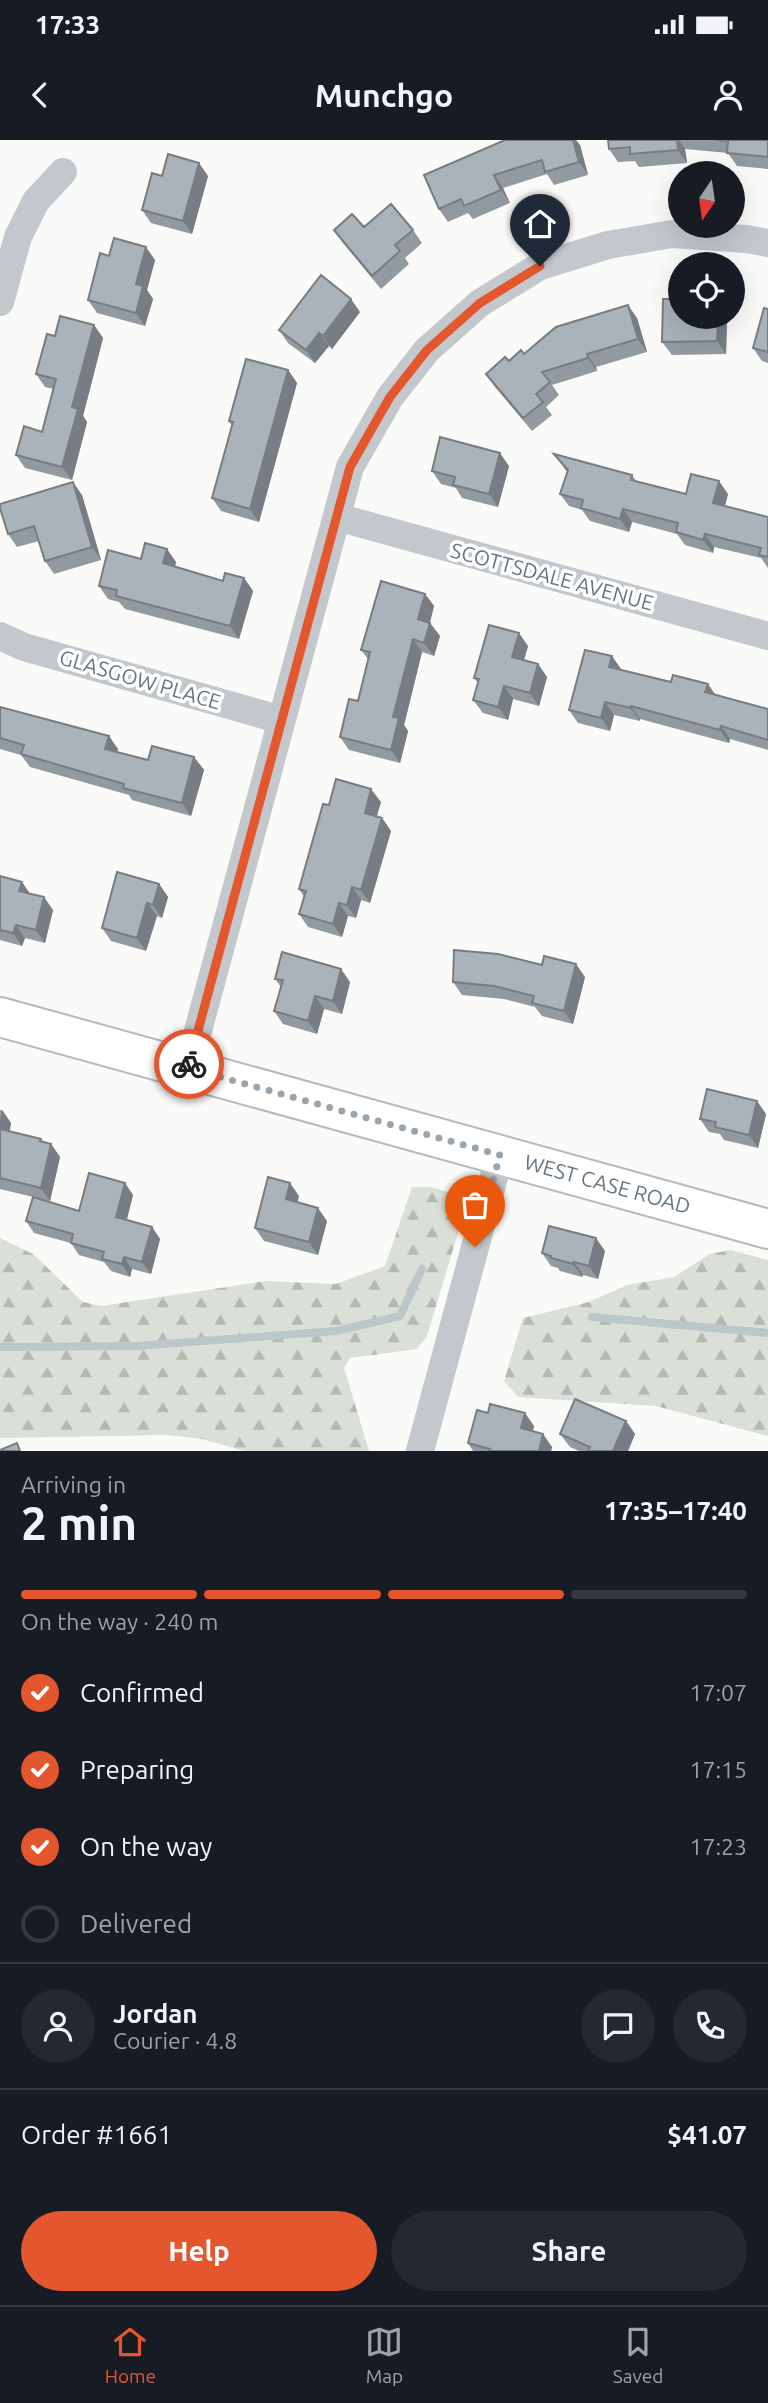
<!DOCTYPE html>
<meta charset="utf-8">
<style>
body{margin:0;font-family:Ubuntu,sans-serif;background:#242831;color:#f1f3f6;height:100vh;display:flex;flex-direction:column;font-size:26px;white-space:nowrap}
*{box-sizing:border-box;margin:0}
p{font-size:23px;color:#9ea1a6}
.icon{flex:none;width:38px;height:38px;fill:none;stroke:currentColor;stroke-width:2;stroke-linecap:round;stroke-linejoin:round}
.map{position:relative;height:1311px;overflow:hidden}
.panel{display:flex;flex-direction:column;background:#171b24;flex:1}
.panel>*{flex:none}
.needle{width:46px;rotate:193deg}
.fabs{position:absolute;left:668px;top:21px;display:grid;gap:14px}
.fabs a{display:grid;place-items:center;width:77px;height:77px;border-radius:50%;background:#171b24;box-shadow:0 7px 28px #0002;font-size:35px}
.pin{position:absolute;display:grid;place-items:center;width:60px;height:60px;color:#fff;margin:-72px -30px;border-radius:50% 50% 50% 0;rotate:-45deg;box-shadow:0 0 7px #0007}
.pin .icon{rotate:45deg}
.courier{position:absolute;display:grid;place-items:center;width:70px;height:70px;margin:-35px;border:5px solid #e4572e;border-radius:50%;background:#fff;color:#222;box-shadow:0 2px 9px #0007}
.overview em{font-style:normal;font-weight:700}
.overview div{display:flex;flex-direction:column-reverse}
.overview{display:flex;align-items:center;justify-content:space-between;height:119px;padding:0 21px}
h1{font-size:46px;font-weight:700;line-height:52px}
.bar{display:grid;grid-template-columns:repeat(4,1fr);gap:10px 7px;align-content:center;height:84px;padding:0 21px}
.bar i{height:9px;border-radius:5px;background:#363941}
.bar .on{background:#e4572e}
.bar p{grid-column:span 4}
.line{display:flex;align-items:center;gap:18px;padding:0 21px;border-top:2px solid #363941}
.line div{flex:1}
.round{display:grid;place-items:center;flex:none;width:74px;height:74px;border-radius:37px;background:#242831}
ol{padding:0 21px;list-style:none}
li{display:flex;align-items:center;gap:21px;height:77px}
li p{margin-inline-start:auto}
li .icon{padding:7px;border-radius:50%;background:#e4572e;color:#fff;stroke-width:4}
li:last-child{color:#9ea1a6}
li i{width:38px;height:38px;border:4px solid #363941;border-radius:50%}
.cta{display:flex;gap:14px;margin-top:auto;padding:14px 21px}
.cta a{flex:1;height:80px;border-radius:42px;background:#e4572e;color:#fff;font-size:28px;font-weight:700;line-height:80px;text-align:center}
.cta a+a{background:#242831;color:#f1f3f6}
.status{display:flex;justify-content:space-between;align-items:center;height:49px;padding:0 35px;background:#171b24;direction:ltr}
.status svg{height:19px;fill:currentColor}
header{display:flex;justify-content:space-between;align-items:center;height:91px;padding:0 21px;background:#171b24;font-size:32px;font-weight:700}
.tabs{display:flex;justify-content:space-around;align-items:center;height:98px;border-top:2px solid #363941;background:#171b24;font-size:19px;color:#9ea1a6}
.tabs a{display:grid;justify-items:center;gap:4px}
.tabs .on{color:#e4572e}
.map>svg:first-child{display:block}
.forest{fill:url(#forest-firs)}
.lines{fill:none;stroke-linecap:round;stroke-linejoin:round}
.stream{stroke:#bbc7cb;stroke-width:8}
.secondary-casing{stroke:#b3babf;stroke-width:42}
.minor{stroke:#c3c8cc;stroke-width:28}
.secondary{stroke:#fff;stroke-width:38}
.wall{fill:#929a9f}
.shaded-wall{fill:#777d82}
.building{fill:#aab3b9;stroke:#777d82;stroke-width:2}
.done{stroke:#99a4ac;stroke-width:7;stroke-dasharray:0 12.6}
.route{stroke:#e4572e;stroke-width:9}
.labels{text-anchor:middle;stroke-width:7;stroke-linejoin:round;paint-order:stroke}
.street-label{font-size:21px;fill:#657683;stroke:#fff}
</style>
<div class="status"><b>17:33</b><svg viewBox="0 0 49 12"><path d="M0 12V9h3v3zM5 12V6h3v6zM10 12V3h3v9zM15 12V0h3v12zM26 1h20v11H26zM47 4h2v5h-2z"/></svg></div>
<header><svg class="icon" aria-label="back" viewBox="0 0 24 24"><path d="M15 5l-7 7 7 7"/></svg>Munchgo<svg class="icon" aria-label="person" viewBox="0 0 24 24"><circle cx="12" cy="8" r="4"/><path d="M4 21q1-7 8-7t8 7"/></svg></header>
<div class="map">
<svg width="768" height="1311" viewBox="0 0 768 1311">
<defs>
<pattern id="forest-firs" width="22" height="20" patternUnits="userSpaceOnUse" patternTransform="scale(1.75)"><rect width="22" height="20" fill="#dadfd7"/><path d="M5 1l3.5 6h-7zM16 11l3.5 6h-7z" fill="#b4b9b4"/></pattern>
</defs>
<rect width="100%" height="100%" fill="#fafaf8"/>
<path class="forest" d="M412 1047H430L462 1056 463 1076 427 1196 417 1209 350 1218 344 1228 369 1311H244L202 1299 168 1295 0 1298V1098L33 1114 83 1162 101 1166 266 1141 336 1144 385 1126Z
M731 1110 768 1120V1296L656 1266 518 1257 504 1241 523 1178 589 1162 627 1145 674 1137 710 1114Z"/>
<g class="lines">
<path class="stream" d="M592 1177 768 1193
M0 1207 137 1206 336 1191 400 1176 422 1129"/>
<defs>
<g id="secondary">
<path id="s1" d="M0 877 768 1089"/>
</g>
</defs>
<use href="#secondary" class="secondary-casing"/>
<path class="minor" d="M0 162 18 97 36 61 63 32
M337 377 768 496
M0 496 24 507 282 580
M188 928 350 327 390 257 427 210 480 163 540 126 608 105 672 94 746 99 768 103
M420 1311 500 1015"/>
<use href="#secondary" class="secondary"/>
</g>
<path class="wall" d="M608 0H768V29L737 26 728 13 685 9 687 23 639 27 635 21 618 22 609 9Z
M580 5 588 35 554 45 547 34 503 48 510 63 473 79 468 73 448 82 439 69 424 35Z
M162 36H208L192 94 151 83 142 70Z
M364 87 413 90 422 103 405 118 409 124 381 149 343 103 334 90Z
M109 116 155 120 147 150 153 159 145 186 97 173 88 160Z
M768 169V223L762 221 753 208Z
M360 172 332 209 329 206 315 223 288 203 279 190Z
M681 177H724L727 181 726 214 672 215 662 202Z
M637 178 647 212 596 227 597 231 552 245 559 255 546 267 552 275 532 291 495 247 486 234 524 214Z
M94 185 103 198 83 276 87 282 72 340 25 328 16 315 42 292 54 249 45 247 36 234 55 196Z
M288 230 297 243 259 382 221 371 212 358 232 286 229 281Z
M554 314 632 335 636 341 686 354H728L725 366 768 377V428L761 418 714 407 713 413 685 405 677 394 632 382 629 392 590 381 582 370 569 366 560 354 567 332Z
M509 326 498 367 462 358 456 348 441 344 432 331Z
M82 355 101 420 54 434 45 421 39 401 17 407 8 394Z
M141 419 176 422 175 427 223 441 244 438 253 451 239 499 125 469 119 462 108 459 99 446Z
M425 454 434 466 430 483 440 496 434 516 422 512 404 585 408 591 400 623 349 610 340 597 358 561 368 519 361 510Z
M528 506 524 520 538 524 547 537 539 566 513 559 508 580 483 573 473 560 478 543 474 538Z
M621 530 768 569V610L730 599 729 603 640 579V581L614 575 610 591 578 583 569 570Z
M0 567 118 609 117 612 148 620 194 617 204 630 191 676 132 660 129 655 30 627 21 615 0 609Z
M381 662 376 677 382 678 391 691 370 763 361 760 356 778 348 776 342 797 308 787 299 774 304 757 299 749 329 665Z
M0 736 30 754 53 770 45 803 25 798 22 806 0 800Z
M159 744 168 757 162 778 157 776 146 811 111 801 102 788Z
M585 837 573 884 542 876 535 867 504 859 462 855 453 842Z
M275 839 350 842 342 874 324 869 317 894 283 884 274 871 281 847Z
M0 970H2L11 983 10 991 51 1004 60 1017 50 1061 0 1049Z
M766 974 758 1008 724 1000 720 994 709 992 700 979Z
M133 1055 127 1080 152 1087 160 1099 151 1134 132 1129 130 1137 111 1131 104 1122 79 1115 71 1103 34 1093 26 1081 79 1071Z
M299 1056 297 1062 327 1081 318 1115 264 1101 255 1088Z
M605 1111 598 1139 583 1135 582 1137 560 1131 558 1128 551 1126 542 1113Z
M626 1281 635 1294 628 1311H579L570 1307 560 1294Z
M534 1286 533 1291 552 1307 551 1311H473L468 1303Z"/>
<path class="shaded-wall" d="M571 0H576L580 5 588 35 579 22Z
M677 0H679L685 9 687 23 678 10Z
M199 23 208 36 192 94 183 81Z
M494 35 503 48 510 63 501 50Z
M146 107 155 120 147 150 153 159 145 186 136 173V144Z
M351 159 360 172 332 209 323 196Z
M628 165 637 178 647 212 638 199Z
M718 177H724L727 181 726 214 717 201Z
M94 185 103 198 83 276 87 282 72 340 62 327 72 267Z
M319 193 329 206 315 223 306 210Z
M587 214 596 227 597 231 588 218Z
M288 230 297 243 259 382 250 369Z
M500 313 509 326 498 367 489 354Z
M719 341 728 354 722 376 713 363Z
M73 342 82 355 101 420 92 407Z
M623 369 632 382 629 392 620 379Z
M705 394 714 407 713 413 703 400Z
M167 409 176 422 172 436 163 423Z
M244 438 253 451 239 499 230 486Z
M425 454 434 466 427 492 418 479Z
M430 483 440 496 434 516 424 503Z
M519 493 528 506 521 530 512 517Z
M413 499 422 512 404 585 408 591 400 623 391 610 393 577Z
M612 516 621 529 609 527Z
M538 524 547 537 539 566 530 553Z
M708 544 717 557 705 552Z
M504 546 513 559 508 580 498 567Z
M605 562 614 575 610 591 601 578Z
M631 566 640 579V581L631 568Z
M721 586 730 599 729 603 720 590Z
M109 596 118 609 114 622 105 609Z
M194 617 204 630 191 676 182 663Z
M371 649 381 662 374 686 365 673Z
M382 678 391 691 370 763 361 750Z
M22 742 31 755 19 751Z
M159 744 168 757 162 778 153 765Z
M352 747 361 760 356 778 347 765Z
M44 757 53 770 45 803 36 790Z
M147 763 157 776 146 811 137 798Z
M339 763 348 776 342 797 333 784Z
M16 785 25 798 22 806 13 793Z
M576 824 585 837 573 884 564 871Z
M341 829 350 842 342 874 333 861Z
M315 856 324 869 317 894 308 881Z
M757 961 766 974 758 1008 749 995Z
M2 970 11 983 7 1001 0 991V981Z
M41 999 50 1011 51 1004 60 1017 50 1061 41 1048Z
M125 1043 133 1055 124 1089 116 1077Z
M290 1043 299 1056 295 1072 286 1059Z
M318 1068 327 1081 318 1115 309 1102Z
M152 1087 160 1099 151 1134 142 1122Z
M596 1098 605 1111 598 1139 589 1126Z
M124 1117 132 1129 130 1137 122 1124Z
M574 1122 583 1135 582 1137 573 1124Z
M525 1273 534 1286 530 1301 521 1288Z
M626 1281 635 1294 628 1311H613Z
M543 1294 552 1307 551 1311H539Z"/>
<path class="building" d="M505 0H573L579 22 545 32 542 20 494 35 501 50 464 66 461 59 439 69 424 35Z
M608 0H677L678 10 630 14V7L609 9Z
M716 0H768V17L727 13 728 1Z
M168 14 199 23 183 81 142 70 152 33 162 36Z
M391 64 413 90 395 105 400 111 372 136 334 90 352 74 364 87Z
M114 98 146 107 136 144 143 146 136 173 88 160 100 113 109 116Z
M321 135 351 159 323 196 319 193 306 210 279 190Z
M663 159H681V177H718L717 201 662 202Z
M628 165 638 199 587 214 588 218 542 232 550 242 536 254 543 262 523 278 486 234 505 217 509 221 521 210 524 214 556 187Z
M764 168 768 169V212L753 208Z
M60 176 94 185 72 267 78 269 62 327 16 315 24 286 42 292 56 239 36 234 47 194 55 196Z
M246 219 288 230 250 369 212 358 233 282 229 281Z
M440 297 500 313 489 354 453 345 455 337 432 331Z
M554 314 632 335 631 340 686 354 691 334 719 341 713 363 768 377V417L759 415 761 408 705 394 703 400 676 392 678 383 623 369 620 379 581 368 583 360 560 354 568 330Z
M73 342 92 407 45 421 34 386 8 394 0 368V364Z
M145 403 167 409 163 423 223 441 225 433 244 438 230 486 116 456 117 450 99 446 108 410 141 419Z
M381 441 425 454 418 479 430 483 424 503 413 499 393 577 399 578 391 610 340 597 349 559 358 561 370 512 361 510Z
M489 485 519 493 512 517 538 524 530 553 504 546 498 567 473 560 479 539 474 538Z
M585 510 612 516 609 527 671 542 673 535 708 544 705 552 768 569V600L721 586 720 590 631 566V568L605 562 601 578 569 570Z
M0 567 109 596 105 609 148 620 152 606 194 617 182 663 123 648 124 644 21 614 24 605 0 598Z
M336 639 371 649 365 673 382 678 361 750 352 747 347 765 339 763 333 784 299 774 306 751 299 749 323 664 329 665Z
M117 732 159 744 153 765 147 763 137 798 102 788Z
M0 736 22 742 19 751 44 757 36 790 16 785 13 793 0 790Z
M454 810 498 814 542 825 544 816 576 824 564 871 532 863 534 856 494 846 453 842Z
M282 812 341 829 333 861 315 856 308 881 274 871 283 840 275 839Z
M707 949 757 961 749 995 715 987 716 982 700 979Z
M0 989 41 999 40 1001 51 1004 41 1048 0 1038Z
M89 1033 125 1043 116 1077 152 1087 142 1122 124 1117 122 1124 102 1119 104 1112 71 1103 73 1094 26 1081 33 1057 79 1071Z
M268 1037 290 1043 286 1059 318 1068 309 1102 255 1088Z
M549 1086 596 1098 589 1126 574 1122 573 1124 551 1118V1116L542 1113Z
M575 1259 626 1281 613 1311H588L590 1307 560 1294Z
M490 1264 525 1273 521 1288 543 1294 539 1311H489L490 1309 468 1303 477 1270 488 1273Z
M17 1303 20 1311H0V1310Z"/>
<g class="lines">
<path class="done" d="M189 924 188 928 500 1015 475 1107"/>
<path class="route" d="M189 924 350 327 390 257 427 210 480 163 540 126"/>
</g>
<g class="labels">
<g class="street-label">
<text transform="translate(552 437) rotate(15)" y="7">SCOTTSDALE AVENUE</text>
<text transform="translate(140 540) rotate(16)" y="7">GLASGOW PLACE</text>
<text dy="7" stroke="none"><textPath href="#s1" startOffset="630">WEST CASE ROAD</textPath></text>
</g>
</g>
</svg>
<div class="fabs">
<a><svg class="needle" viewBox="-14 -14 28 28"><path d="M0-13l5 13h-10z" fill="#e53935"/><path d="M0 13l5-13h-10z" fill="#9ea1a6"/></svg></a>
<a><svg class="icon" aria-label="locate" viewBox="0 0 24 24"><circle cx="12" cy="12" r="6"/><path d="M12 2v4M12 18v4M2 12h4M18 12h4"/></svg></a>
</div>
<div class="pin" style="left:475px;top:1107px;background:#ea580c"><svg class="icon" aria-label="bag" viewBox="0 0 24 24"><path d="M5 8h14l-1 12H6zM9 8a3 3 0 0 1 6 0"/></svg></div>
<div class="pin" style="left:540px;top:126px;background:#1f2937"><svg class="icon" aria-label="home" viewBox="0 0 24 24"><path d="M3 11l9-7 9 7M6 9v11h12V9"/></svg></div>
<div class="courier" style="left:189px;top:924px"><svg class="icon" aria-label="bike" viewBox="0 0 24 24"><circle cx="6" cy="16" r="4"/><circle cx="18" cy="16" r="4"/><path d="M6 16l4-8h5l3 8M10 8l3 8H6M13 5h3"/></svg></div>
</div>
<section class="panel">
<div class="overview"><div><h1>2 min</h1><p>Arriving in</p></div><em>17:35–17:40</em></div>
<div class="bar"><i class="on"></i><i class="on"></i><i class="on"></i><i></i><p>On the way · 240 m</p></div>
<ol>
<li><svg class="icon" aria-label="check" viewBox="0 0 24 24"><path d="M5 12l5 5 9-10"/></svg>Confirmed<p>17:07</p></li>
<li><svg class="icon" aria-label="check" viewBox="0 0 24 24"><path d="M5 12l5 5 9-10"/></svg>Preparing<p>17:15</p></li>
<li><svg class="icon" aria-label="check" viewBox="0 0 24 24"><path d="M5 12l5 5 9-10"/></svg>On the way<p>17:23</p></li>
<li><i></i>Delivered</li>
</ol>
<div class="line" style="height:126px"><a class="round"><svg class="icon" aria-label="person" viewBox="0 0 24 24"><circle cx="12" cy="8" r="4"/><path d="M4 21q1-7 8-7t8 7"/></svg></a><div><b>Jordan</b><p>Courier · 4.8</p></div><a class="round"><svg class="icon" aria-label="chat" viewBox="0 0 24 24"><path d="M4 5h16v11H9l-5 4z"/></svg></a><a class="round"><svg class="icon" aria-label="phone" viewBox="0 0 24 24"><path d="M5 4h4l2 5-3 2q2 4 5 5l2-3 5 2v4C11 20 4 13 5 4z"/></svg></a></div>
<div class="line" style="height:91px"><div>Order #1661</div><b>$41.07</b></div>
<div class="cta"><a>Help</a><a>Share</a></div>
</section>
<nav class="tabs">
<a class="on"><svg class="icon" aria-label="home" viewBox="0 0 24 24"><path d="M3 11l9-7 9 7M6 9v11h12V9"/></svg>Home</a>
<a><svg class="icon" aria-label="map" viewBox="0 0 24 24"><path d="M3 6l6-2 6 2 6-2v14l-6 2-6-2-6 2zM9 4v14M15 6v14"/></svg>Map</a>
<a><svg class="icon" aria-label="saved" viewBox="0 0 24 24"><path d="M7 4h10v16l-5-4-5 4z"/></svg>Saved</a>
</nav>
